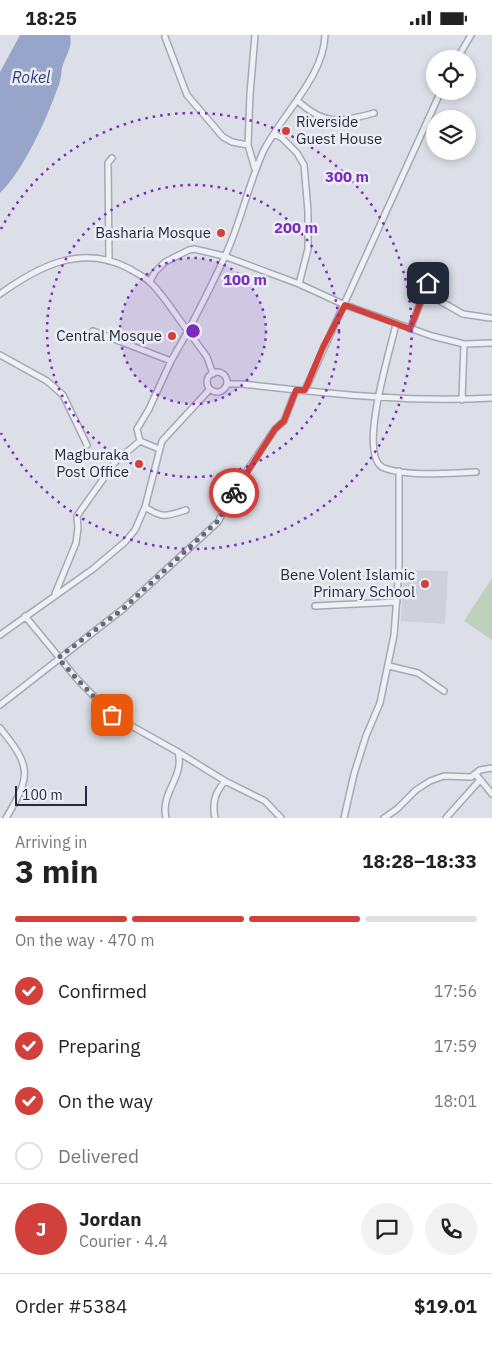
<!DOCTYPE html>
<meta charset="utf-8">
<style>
body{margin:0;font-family:"IBM Plex Sans",sans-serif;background:#f2f2f2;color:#222;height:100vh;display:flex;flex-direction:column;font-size:19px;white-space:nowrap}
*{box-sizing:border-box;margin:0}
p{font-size:16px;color:#767676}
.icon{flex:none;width:28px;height:28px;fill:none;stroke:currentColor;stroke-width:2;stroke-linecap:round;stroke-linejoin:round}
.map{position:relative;height:783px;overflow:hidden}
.drawer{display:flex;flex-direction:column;background:#fff;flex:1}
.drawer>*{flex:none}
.controls{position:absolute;left:426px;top:15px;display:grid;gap:10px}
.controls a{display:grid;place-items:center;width:50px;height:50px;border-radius:50%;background:#fff;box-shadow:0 2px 8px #0003;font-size:25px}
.scale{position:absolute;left:15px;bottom:12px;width:72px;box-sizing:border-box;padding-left:5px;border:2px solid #262a3e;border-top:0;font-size:14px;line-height:18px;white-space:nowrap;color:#262a3e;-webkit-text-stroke:4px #eceef5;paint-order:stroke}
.pin{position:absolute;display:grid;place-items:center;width:42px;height:42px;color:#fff;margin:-21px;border-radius:10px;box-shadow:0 2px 8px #0006}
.courier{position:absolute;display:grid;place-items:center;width:50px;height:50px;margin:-25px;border:4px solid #d2403b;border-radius:50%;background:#fff;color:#222;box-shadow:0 1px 6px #0007}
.summary em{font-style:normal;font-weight:700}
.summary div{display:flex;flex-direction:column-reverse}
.summary{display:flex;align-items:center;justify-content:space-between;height:85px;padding:0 15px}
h1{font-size:32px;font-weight:700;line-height:38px}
.bar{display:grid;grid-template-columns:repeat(4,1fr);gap:8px 5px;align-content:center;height:60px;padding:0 15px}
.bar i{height:6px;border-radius:4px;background:#e0e0e0}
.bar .selected{background:#d2403b}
.bar p{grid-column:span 4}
.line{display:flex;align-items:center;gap:12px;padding:0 15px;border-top:1px solid #e0e0e0}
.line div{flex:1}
.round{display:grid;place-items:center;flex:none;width:52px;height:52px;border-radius:26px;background:#f2f2f2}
ol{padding:0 15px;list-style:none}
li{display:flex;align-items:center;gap:15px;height:55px}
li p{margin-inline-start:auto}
li .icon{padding:5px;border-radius:50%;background:#d2403b;color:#fff;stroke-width:4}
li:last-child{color:#767676}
li i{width:28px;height:28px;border:2px solid #e0e0e0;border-radius:50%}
.status{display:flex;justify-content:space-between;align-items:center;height:35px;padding:0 25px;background:#fff;direction:ltr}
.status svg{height:14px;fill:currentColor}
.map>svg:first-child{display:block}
.built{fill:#ced1dc}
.green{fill:#bfd1bd}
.water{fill:#96a5c9}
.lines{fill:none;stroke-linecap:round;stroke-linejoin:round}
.minor-casing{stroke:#a5a9b4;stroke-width:8}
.minor{stroke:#eff0f5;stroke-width:5}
.done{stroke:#666979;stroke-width:5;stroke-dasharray:0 9}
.route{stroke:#d2403b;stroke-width:6}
.ring{fill:none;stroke:#7b2cbf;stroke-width:2.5;stroke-dasharray:2.5 5}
.poi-dot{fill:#d2403b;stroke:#eceef5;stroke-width:2}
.labels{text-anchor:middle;stroke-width:5;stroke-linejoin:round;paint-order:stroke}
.poi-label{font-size:15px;fill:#262a3e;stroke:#eceef5;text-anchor:end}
.water-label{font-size:16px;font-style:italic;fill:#2f4173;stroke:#eceef5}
.centre{fill:#7b2cbf;stroke:#eceef5;stroke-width:2.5}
.ring-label{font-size:15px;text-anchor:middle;font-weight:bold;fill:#7b2cbf;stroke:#eceef5;stroke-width:5;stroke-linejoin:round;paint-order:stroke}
</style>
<div class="status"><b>18:25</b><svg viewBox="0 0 49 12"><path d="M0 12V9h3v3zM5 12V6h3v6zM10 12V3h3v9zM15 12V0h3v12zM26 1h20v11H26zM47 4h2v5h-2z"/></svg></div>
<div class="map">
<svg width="492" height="783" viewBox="0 0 492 783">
<rect width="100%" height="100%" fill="#dcdfe7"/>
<path class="built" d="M404 535 448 536 445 589 401 586Z"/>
<path class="green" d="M492 543V605L464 586Z"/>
<path class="water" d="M20 0H70C73 13 65 21 62 33 61 39 61 46 58 52 47 83 24 135 0 158V37Z"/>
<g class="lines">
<defs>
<path id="minor" d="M255 0 250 59 248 110 255 134
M165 2 187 60 223 102 232 107 248 110
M457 24 471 0
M297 65C324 91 340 87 374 78
M274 99 282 103 297 118 304 130 308 176V214L299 249
M109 226 108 128 112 123
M150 246 155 237 165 227 189 215 194 214 224 221 299 249 345 270 432 301 464 309 492 308
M424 257 463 279 490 283
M0 259C39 231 81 209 128 233 135 237 145 242 151 248 165 262 176 281 188 296L171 326 149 374 137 394 140 406
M396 289C391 313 356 422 384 433 408 442 449 438 476 437
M410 294 432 238
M93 296 171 326
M0 320 47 346 63 360 87 410
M207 347a10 10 0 1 1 20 0a10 10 0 1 1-20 0Z
M213 339 207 322 188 296C203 267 219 237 231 207 243 177 250 146 263 117 281 80 324 42 325 0
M227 349H242C325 358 408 368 492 363
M305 355 441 56
M462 365 464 309
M145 472C163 484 166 481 186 475
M55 559 76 508 78 493 77 481 116 426 140 406 159 414
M315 571 397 567
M25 581 77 644 112 680 178 717 225 746 265 766 281 783
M0 600 93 534 125 507 135 495 145 472 162 406 210 354
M389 631 418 638 444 656
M0 670 123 574 218 487 238 449 275 394 284 386 296 355
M0 693C31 731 32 740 6 783
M479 743 492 759
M166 783C160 757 185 742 178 717
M215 783C212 767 215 758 225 746
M344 783 354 739 366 701 380 668 394 600 399 533V436
M384 783 397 774 416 755 430 746 444 741 471 742 480 735 492 733
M446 783 480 745 476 739"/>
</defs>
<use href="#minor" class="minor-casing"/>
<use href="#minor" class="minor"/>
</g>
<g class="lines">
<path class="done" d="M112 680 77 644 58 623 123 574 218 486 234 458"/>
<path class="route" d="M234 458 275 394 284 386 296 355H305L323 312 345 270 410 294 428 248"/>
</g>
<circle cx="193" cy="296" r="73" fill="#7b2cbf" fill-opacity=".12"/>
<g class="ring">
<circle cx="193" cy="296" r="73"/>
<circle cx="193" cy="296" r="146"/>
<path d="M1 194A218 218 0 1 1 1 398"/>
</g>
<g class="poi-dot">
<circle cx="286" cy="96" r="5"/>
<circle cx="221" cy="198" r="5"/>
<circle cx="172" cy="301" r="5"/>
<circle cx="139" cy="429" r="5"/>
<circle cx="425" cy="549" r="5"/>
</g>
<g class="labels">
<g class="poi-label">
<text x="296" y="92" text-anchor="start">Riverside<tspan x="296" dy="17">Guest House</tspan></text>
<text x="211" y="203">Basharia Mosque</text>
<text x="162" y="306">Central Mosque</text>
<text x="129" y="425">Magburaka<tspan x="129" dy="17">Post Office</tspan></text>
<text x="415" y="545">Bene Volent Islamic<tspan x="415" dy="17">Primary School</tspan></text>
</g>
<g class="water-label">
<text x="31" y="48">Rokel</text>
</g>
</g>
<circle cx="193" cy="296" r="8" class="centre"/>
<g class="ring-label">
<text x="347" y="147">300 m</text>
<text x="296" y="198">200 m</text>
<text x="245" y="250">100 m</text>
</g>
</svg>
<div class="controls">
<a><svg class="icon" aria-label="locate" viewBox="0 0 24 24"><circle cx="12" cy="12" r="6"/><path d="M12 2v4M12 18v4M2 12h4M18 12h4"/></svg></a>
<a><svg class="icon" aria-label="layers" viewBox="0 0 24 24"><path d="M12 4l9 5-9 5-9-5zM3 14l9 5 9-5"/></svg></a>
</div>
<div class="scale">100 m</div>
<div class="pin" style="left:112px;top:680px;background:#ea580c"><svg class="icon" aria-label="bag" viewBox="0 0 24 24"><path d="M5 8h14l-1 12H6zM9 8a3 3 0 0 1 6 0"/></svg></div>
<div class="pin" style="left:428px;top:248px;background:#1f2937"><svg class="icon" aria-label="home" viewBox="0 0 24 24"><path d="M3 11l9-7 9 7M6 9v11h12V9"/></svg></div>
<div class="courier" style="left:234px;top:458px"><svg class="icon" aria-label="bike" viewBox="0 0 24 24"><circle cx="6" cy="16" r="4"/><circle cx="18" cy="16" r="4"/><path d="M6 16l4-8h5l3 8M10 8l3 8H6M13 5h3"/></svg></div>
</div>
<section class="drawer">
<div class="summary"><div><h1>3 min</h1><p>Arriving in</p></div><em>18:28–18:33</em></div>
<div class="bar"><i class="selected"></i><i class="selected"></i><i class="selected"></i><i></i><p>On the way · 470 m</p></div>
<ol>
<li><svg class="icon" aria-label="check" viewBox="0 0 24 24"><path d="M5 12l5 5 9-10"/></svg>Confirmed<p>17:56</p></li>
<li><svg class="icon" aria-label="check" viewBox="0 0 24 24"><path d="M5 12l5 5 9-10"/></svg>Preparing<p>17:59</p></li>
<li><svg class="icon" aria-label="check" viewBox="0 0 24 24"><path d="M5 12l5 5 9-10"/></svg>On the way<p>18:01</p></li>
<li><i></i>Delivered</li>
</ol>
<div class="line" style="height:90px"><b class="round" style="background:#d2403b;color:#fff">J</b><div><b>Jordan</b><p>Courier · 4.4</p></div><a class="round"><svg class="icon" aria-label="chat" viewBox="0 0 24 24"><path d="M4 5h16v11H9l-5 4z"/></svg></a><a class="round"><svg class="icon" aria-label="phone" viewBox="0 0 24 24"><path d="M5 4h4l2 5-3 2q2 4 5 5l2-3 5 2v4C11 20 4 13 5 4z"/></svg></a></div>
<div class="line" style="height:65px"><div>Order #5384</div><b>$19.01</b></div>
</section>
